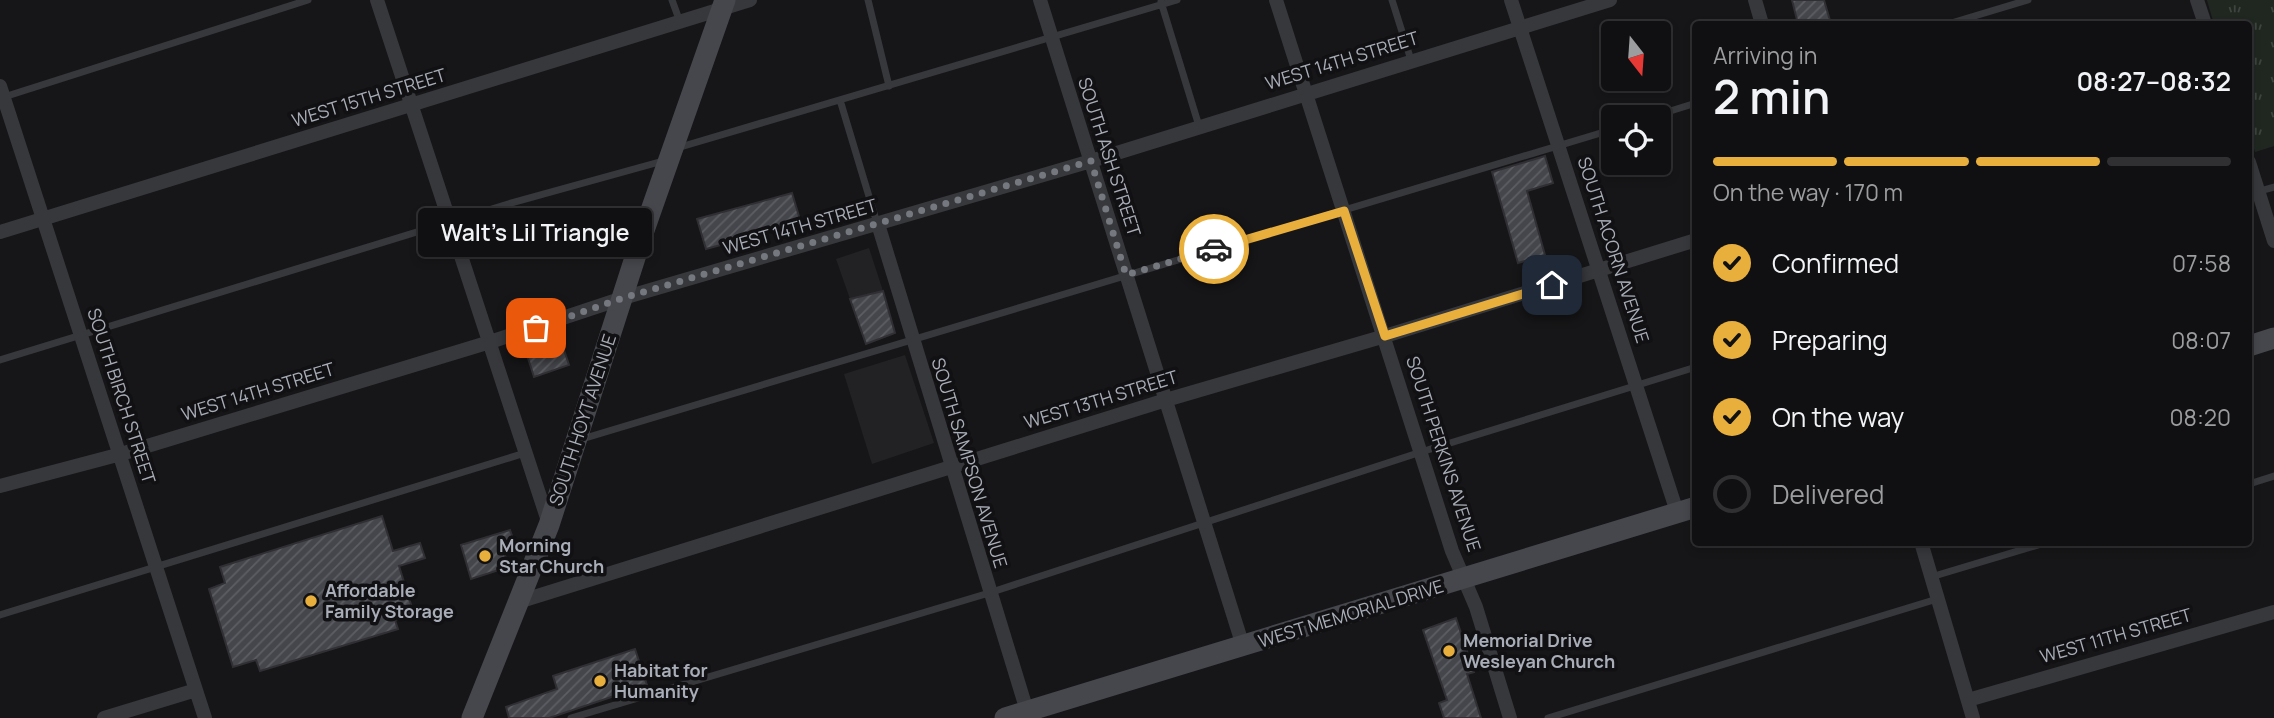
<!DOCTYPE html>
<meta charset="utf-8">
<style>
body{margin:0;font-family:Manrope,sans-serif;background:#19191b;color:#f1f3f6;height:100vh;display:flex;flex-direction:column;font-size:26px;white-space:nowrap}
*{box-sizing:border-box;margin:0}
p{font-size:23px;color:#9c9d9f}
.icon{flex:none;width:38px;height:38px;fill:none;stroke:currentColor;stroke-width:2;stroke-linecap:round;stroke-linejoin:round}
.map{position:relative;flex:1;overflow:hidden}
.panel{position:absolute;left:1692px;top:21px;width:560px;height:525px;display:flex;flex-direction:column;background:#101012;border-radius:7px;box-shadow:0 4px 10px #0003,0 0 0 2px #303032}
.panel>*{flex:none}
.needle{width:46px;rotate:163deg}
.fabs{position:absolute;left:1601px;top:21px;display:grid;gap:14px}
.fabs a{display:grid;place-items:center;width:70px;height:70px;border-radius:7px;background:#101012;box-shadow:0 4px 10px #0003,0 0 0 2px #303032;font-size:35px}
.pin{position:absolute;display:grid;place-items:center;width:60px;height:60px;color:#fff;margin:-30px;border-radius:14px;box-shadow:0 4px 10px #0006}
.courier{position:absolute;display:grid;place-items:center;width:70px;height:70px;margin:-35px;border:5px solid #e9af3d;border-radius:50%;background:#fff;color:#222;box-shadow:0 2px 9px #0007}
.bubble{position:absolute;height:49px;border-radius:7px;background:#101012;box-shadow:0 4px 10px #0003,0 0 0 2px #303032;font-size:23px;font-weight:600;line-height:49px;text-align:center}
.summary em{font-style:normal;font-weight:600}
.summary div{display:flex;flex-direction:column-reverse}
.summary{display:flex;align-items:center;justify-content:space-between;height:119px;padding:0 21px}
h1{font-size:46px;font-weight:600;line-height:52px}
.bar{display:grid;grid-template-columns:repeat(4,1fr);gap:10px 7px;align-content:center;height:84px;padding:0 21px}
.bar i{height:9px;border-radius:5px;background:#303032}
.bar .active{background:#e9af3d}
.bar p{grid-column:span 4}
ol{padding:0 21px;list-style:none}
li{display:flex;align-items:center;gap:21px;height:77px}
li p{margin-inline-start:auto}
li .icon{padding:7px;border-radius:50%;background:#e9af3d;color:#111;stroke-width:4}
li:last-child{color:#9c9d9f}
li i{width:38px;height:38px;border:4px solid #303032;border-radius:50%}
.map>svg:first-child{display:block}
.built{fill:#222225}
.park{fill:url(#park-tufts)}
.building{fill:url(#building-hatch);stroke:#303034;stroke-width:2}
.lines{fill:none;stroke-linecap:round;stroke-linejoin:round}
.lane{stroke:#37383c;stroke-width:7}
.street{stroke:#37383c;stroke-width:14}
.secondary{stroke:#45474c;stroke-width:21}
.done{stroke:#75787f;stroke-width:7;stroke-dasharray:0 12.6}
.route{stroke:#e9af3d;stroke-width:9}
.poi-dot{fill:#e9af3d;stroke:#111113;stroke-width:2.5}
.labels{text-anchor:middle;stroke-width:7;stroke-linejoin:round;paint-order:stroke}
.street-label{font-size:18px;fill:#a8adb7;stroke:#111113}
.poi-label{font-size:18px;font-weight:bold;fill:#a8adb7;stroke:#111113;text-anchor:start}
</style>
<div class="map">
<svg width="2274" height="718" viewBox="0 0 2274 718">
<defs>
<pattern id="park-tufts" width="24" height="20" patternUnits="userSpaceOnUse" patternTransform="scale(1.75)"><rect width="24" height="20" fill="#202721"/><path d="M3 7l-1-3M5 7V3M7 7l1-3M15 17l-1-3M17 17v-4M19 17l1-3" fill="none" stroke="#3e443f"/></pattern>
<pattern id="building-hatch" width="6" height="6" patternUnits="userSpaceOnUse" patternTransform="scale(1.75)"><rect width="6" height="6" fill="#45464b"/><path d="M-1 1l2-2M0 6l6-6M5 7l2-2" fill="none" stroke="#5d5e63"/></pattern>
</defs>
<rect width="100%" height="100%" fill="#161618"/>
<path class="built" d="M869 248 883 291 850 299 836 259Z
M905 355 934 443 872 464 844 374Z"/>
<path class="park" d="M2207 0H2274V146L2255 152 2249 132V24H2214Z"/>
<path class="building" d="M1792 0H1824L1831 24H1798Z
M1545 156 1553 183 1527 191 1545 255 1518 263 1492 172Z
M792 193 801 223 706 249 697 219Z
M883 291 895 333 866 344 850 299Z
M562 344 569 365 534 377 527 355Z
M382 516 393 551 420 543 425 558 399 566 414 614 395 620 398 629 260 671 256 660 233 667 209 589 225 583 220 567Z
M510 530 515 544 503 546 508 567 471 579 461 545Z
M1456 618 1474 672 1467 674 1481 718H1444L1439 703 1447 700 1423 630Z
M635 649 647 685 549 718H509L506 707 557 689 553 676Z"/>
<g class="lines">
<path class="lane" d="M672 0 680 22
M868 0 889 86
M1392 0 1411 60
M1161 2 1199 126
M1948 24 2028 0
M4 97 308 0
M840 100 877 223
M1651 117 1696 103
M677 148 1177 0
M2249 194 2274 187
M0 360 508 204 663 161
M582 439 1614 129
M2249 484 2274 476
M1931 577 2048 542
M0 615 525 453
M571 718 989 593 1421 452 1696 367
M1548 718 1937 599"/>
<path class="street" d="M377 0 549 524
M1040 0 1243 646
M1276 0 1452 551 1476 607 1510 718
M1511 0 1677 512
M1755 0 1762 24
M2197 0 2205 24
M0 86 205 718
M2249 162 2274 241
M878 224 1027 711
M0 232 750 0
M0 486 121 454 490 342 623 298 1091 161 1610 0
M1921 542 1973 718
M518 602 1166 400 1385 336 1696 240
M1968 700 2274 612
M104 718 196 690"/>
<path class="secondary" d="M2249 346 2274 338
M472 718 549 525 642 236 725 0
M1005 718 1696 507"/>
</g>
<g class="lines">
<path class="done" d="M536 328 623 298 1091 161 1126 275 1214 249"/>
<path class="route" d="M1214 249 1344 211 1385 336 1552 285"/>
</g>
<g class="poi-dot">
<circle cx="485" cy="556" r="7"/>
<circle cx="311" cy="601" r="7"/>
<circle cx="1449" cy="651" r="7"/>
<circle cx="600" cy="681" r="7"/>
</g>
<g class="labels">
<g class="street-label">
<text transform="translate(1342 61) rotate(-17)" y="6">WEST 14TH STREET</text>
<text transform="translate(369 98) rotate(-17)" y="6">WEST 15TH STREET</text>
<text transform="translate(1109 157) rotate(72)" y="6">SOUTH ASH STREET</text>
<text transform="translate(800 227) rotate(-16)" y="6">WEST 14TH STREET</text>
<text transform="translate(1613 250) rotate(72)" y="6">SOUTH ACORN AVENUE</text>
<text transform="translate(258 392) rotate(-17)" y="6">WEST 14TH STREET</text>
<text transform="translate(121 396) rotate(72)" y="6">SOUTH BIRCH STREET</text>
<text transform="translate(1101 400) rotate(-17)" y="6">WEST 13TH STREET</text>
<text transform="translate(583 420) rotate(-72)" y="6">SOUTH HOYT AVENUE</text>
<text transform="translate(1443 454) rotate(72)" y="6">SOUTH PERKINS AVENUE</text>
<text transform="translate(969 463) rotate(73)" y="6">SOUTH SAMPSON AVENUE</text>
<text transform="translate(1351 614) rotate(-17)" y="6">WEST MEMORIAL DRIVE</text>
<text transform="translate(2116 636) rotate(-16)" y="6">WEST 11TH STREET</text>
</g>
<g class="poi-label">
<text x="499" y="552">Morning<tspan x="499" dy="21">Star Church</tspan></text>
<text x="325" y="597">Affordable<tspan x="325" dy="21">Family Storage</tspan></text>
<text x="1463" y="647">Memorial Drive<tspan x="1463" dy="21">Wesleyan Church</tspan></text>
<text x="614" y="677">Habitat for<tspan x="614" dy="21">Humanity</tspan></text>
</g>
</g>
</svg>
<div class="fabs">
<a><svg class="needle" viewBox="-14 -14 28 28"><path d="M0-13l5 13h-10z" fill="#e53935"/><path d="M0 13l5-13h-10z" fill="#9c9d9f"/></svg></a>
<a><svg class="icon" aria-label="locate" viewBox="0 0 24 24"><circle cx="12" cy="12" r="6"/><path d="M12 2v4M12 18v4M2 12h4M18 12h4"/></svg></a>
</div>
<div class="pin" style="left:536px;top:328px;background:#ea580c"><svg class="icon" aria-label="bag" viewBox="0 0 24 24"><path d="M5 8h14l-1 12H6zM9 8a3 3 0 0 1 6 0"/></svg></div>
<div class="pin" style="left:1552px;top:285px;background:#1f2937"><svg class="icon" aria-label="home" viewBox="0 0 24 24"><path d="M3 11l9-7 9 7M6 9v11h12V9"/></svg></div>
<div class="courier" style="left:1214px;top:249px"><svg class="icon" aria-label="car" viewBox="0 0 24 24"><path d="M5 17H2v-5l4-1 3-4h7l3 4 3 1v5h-3M9 17h6M6 11h13"/><circle cx="7" cy="17" r="2"/><circle cx="17" cy="17" r="2"/></svg></div>
<div class="bubble" style="left:418px;top:208px;width:234px">Walt's Lil Triangle</div>
<section class="panel">
<div class="summary"><div><h1>2 min</h1><p>Arriving in</p></div><em>08:27–08:32</em></div>
<div class="bar"><i class="active"></i><i class="active"></i><i class="active"></i><i></i><p>On the way · 170 m</p></div>
<ol>
<li><svg class="icon" aria-label="check" viewBox="0 0 24 24"><path d="M5 12l5 5 9-10"/></svg>Confirmed<p>07:58</p></li>
<li><svg class="icon" aria-label="check" viewBox="0 0 24 24"><path d="M5 12l5 5 9-10"/></svg>Preparing<p>08:07</p></li>
<li><svg class="icon" aria-label="check" viewBox="0 0 24 24"><path d="M5 12l5 5 9-10"/></svg>On the way<p>08:20</p></li>
<li><i></i>Delivered</li>
</ol>
</section>
</div>
